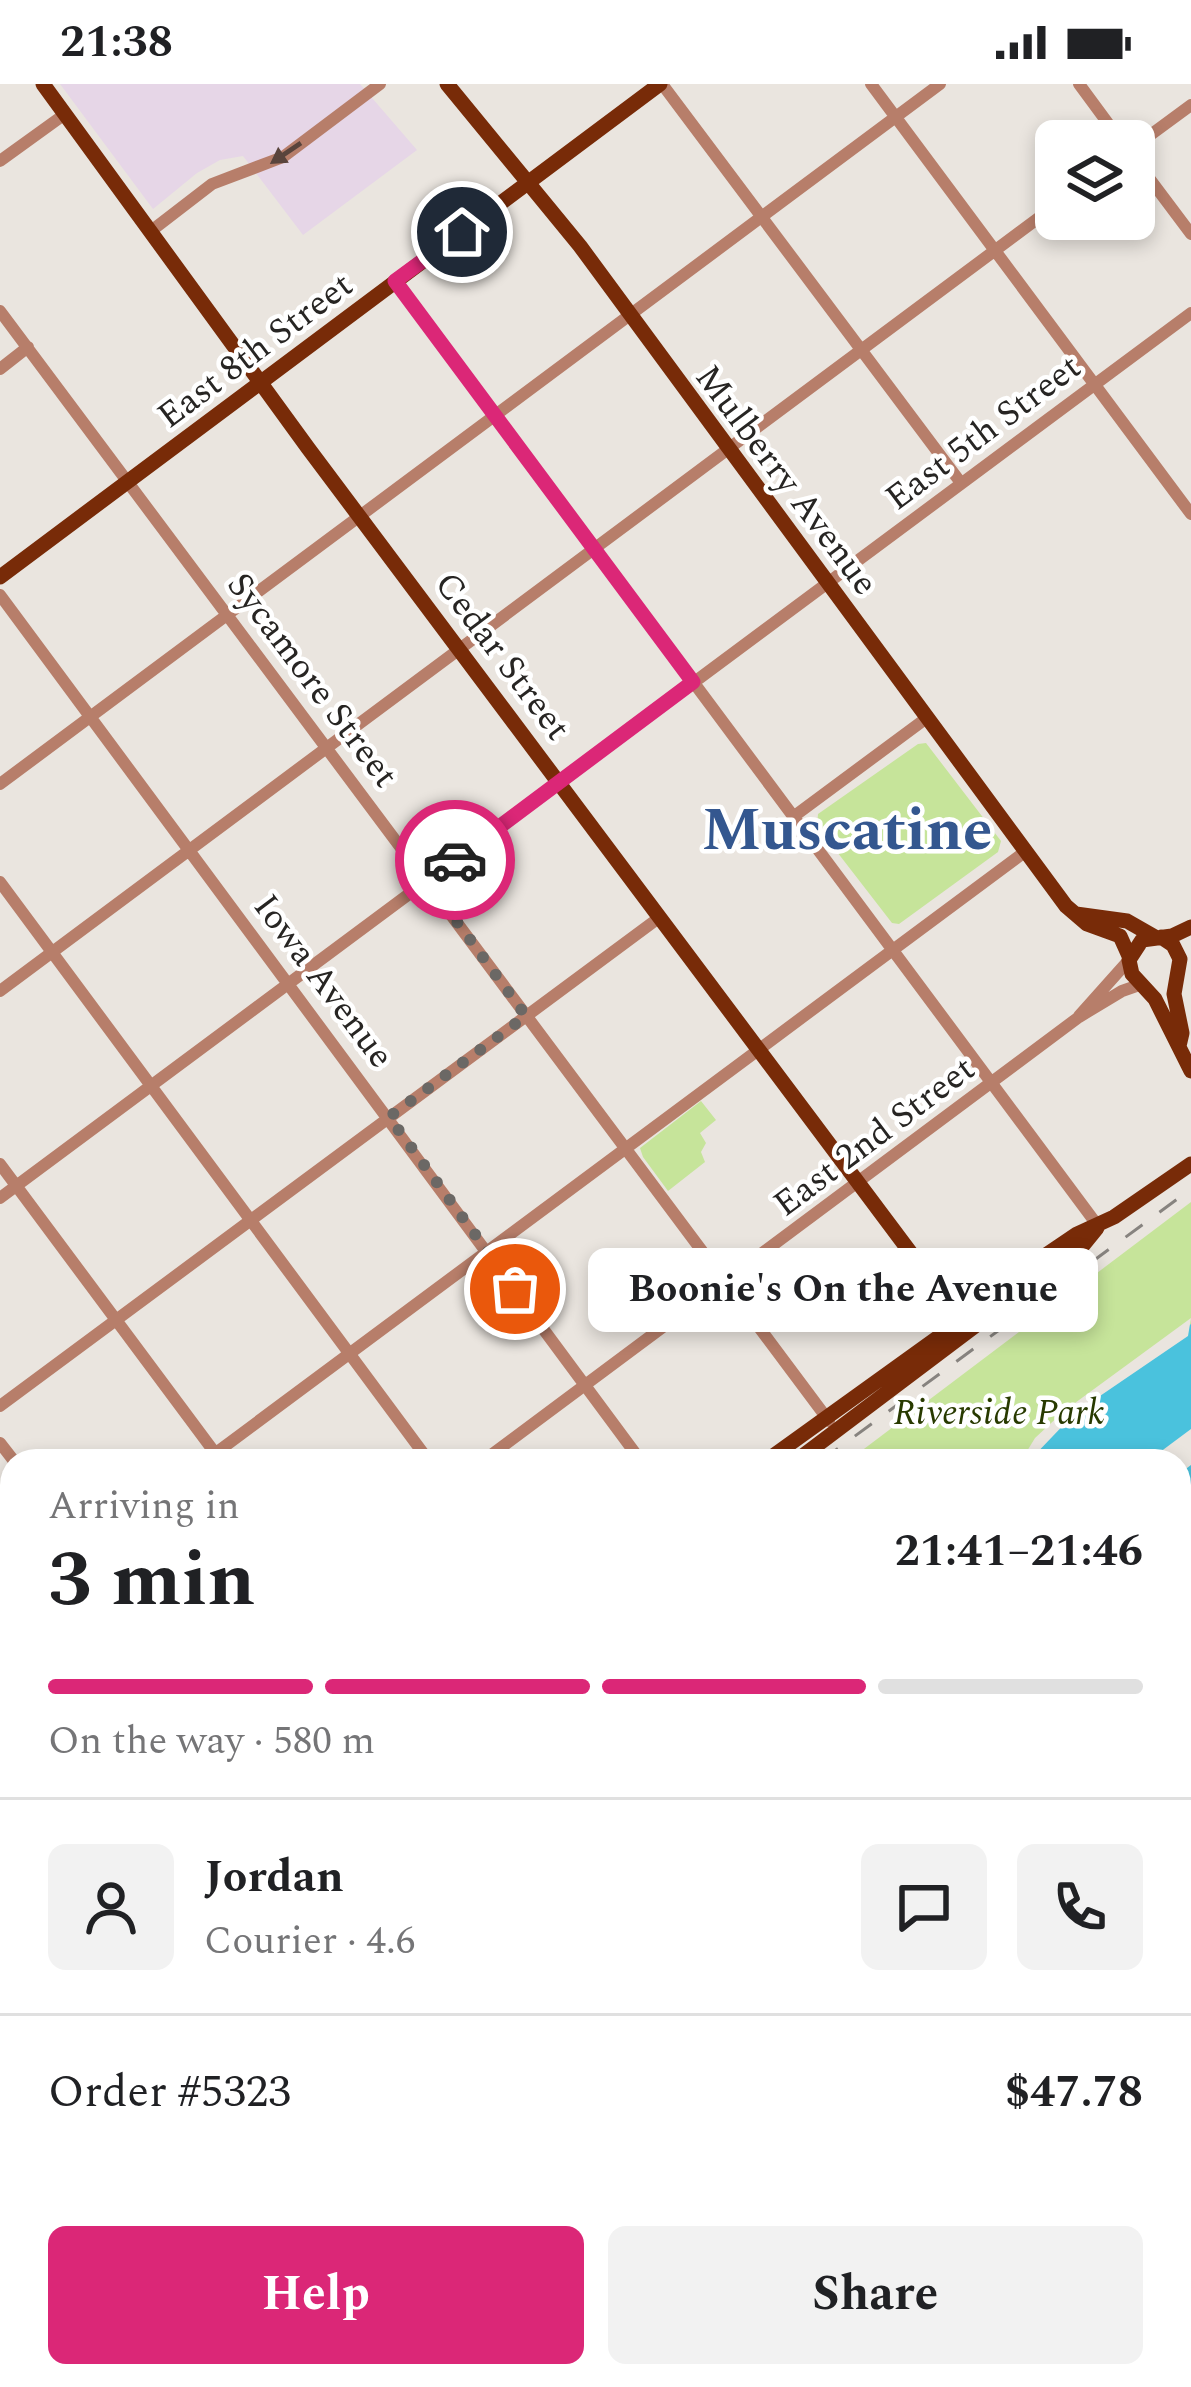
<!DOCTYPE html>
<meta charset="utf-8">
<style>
body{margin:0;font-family:Spectral,serif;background:#f2f2f2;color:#202124;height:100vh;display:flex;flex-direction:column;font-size:45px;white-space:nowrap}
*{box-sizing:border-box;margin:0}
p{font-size:39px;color:#757577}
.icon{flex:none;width:66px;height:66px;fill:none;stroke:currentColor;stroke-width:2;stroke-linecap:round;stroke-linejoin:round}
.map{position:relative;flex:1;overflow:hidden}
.sheet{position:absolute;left:0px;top:1365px;width:1191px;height:939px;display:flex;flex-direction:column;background:#fff;border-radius:36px 36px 0 0;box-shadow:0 6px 18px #0003}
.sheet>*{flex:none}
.fabs{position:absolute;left:1035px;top:36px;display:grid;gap:24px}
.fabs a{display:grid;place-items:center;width:120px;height:120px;border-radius:18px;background:#fff;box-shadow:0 6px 18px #0003;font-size:60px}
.pin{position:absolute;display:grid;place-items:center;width:102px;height:102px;color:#fff;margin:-51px;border:6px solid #fff;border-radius:50%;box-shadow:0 3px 12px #0007}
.courier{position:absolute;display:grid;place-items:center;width:120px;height:120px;margin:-60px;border:9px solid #db2777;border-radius:50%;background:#fff;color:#222;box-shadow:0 3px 15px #0007}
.bubble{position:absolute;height:84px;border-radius:18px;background:#fff;box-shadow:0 6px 18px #0003;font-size:39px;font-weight:700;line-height:84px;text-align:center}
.overview em{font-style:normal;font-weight:700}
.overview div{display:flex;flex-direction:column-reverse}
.overview{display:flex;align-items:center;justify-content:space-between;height:204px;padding:0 48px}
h1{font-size:78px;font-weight:700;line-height:90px}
.bar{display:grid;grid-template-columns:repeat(4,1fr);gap:18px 12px;align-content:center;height:144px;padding:0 48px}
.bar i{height:15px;border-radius:9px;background:#e0e0e0}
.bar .current{background:#db2777}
.bar p{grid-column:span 4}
.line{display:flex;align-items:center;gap:30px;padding:0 48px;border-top:3px solid #e0e0e0}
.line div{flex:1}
.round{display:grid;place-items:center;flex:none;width:126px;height:126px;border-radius:18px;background:#f2f2f2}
.action{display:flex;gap:24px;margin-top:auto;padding:24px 48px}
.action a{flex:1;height:138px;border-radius:18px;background:#db2777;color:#fff;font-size:48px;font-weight:700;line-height:138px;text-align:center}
.action a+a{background:#f2f2f2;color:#202124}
.status{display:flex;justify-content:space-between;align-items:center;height:84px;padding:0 60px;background:#fff;direction:ltr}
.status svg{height:33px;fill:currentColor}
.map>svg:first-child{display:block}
.education{fill:#e6d6e7}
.green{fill:#c6e49a}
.water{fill:#4ac2dd}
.pier{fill:#eae5df}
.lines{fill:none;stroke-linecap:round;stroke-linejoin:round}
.minor{stroke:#b77e6a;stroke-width:12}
.major{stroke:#782b08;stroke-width:15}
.rail{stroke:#87837f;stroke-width:3;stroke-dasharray:21 21;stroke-linecap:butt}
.oneway{fill:#59443c}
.done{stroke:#6b6865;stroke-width:12;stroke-dasharray:0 21.6}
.route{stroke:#db2777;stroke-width:15}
.labels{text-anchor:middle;stroke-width:9;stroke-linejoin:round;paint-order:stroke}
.street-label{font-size:36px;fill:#272523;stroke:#fff}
.park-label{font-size:36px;font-style:italic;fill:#283a00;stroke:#fff}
.town-label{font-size:60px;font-weight:bold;fill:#34578f;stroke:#fff}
</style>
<div class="status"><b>21:38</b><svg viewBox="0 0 49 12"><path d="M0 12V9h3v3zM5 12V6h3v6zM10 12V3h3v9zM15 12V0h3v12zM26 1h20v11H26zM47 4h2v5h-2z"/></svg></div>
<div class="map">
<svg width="1191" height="2303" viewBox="0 0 1191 2303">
<rect width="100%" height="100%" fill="#eae5df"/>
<path class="education" d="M60 0H360L417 66 303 151 243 72 220 76 197 89 153 125Z"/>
<path class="green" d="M926 659 1001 757 998 768 899 840 892 839 817 742 818 730 918 660Z
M701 1017 716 1036 700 1049 706 1059 701 1068 705 1078 668 1107 643 1073 640 1064Z
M1191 1118V1240L1053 1377H848Z
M12 2003V2107L0 2114V2012Z"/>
<path class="water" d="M1191 1240V2303H0V2114L12 2107V2292H1179V1377H1027L1067 1331Z"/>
<path class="pier" d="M1191 1234 1188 1252 1075 1329 1029 1377H1021L1035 1354 1064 1327Z
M1191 1345V1381L1179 1390V1377H1148Z"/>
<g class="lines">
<path class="minor" d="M662 0 961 399
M871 0 1191 430
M1079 0 1121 57
M1134 63 1191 21
M1134 74 1191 150
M0 77 65 30
M151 147 212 100 283 73 380 0
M395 197 1098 1142
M0 227 829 1337
M0 285 28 263
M0 511 641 1377
M0 700 940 0
M793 733 928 633
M0 798 429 1377
M0 907 1056 121
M1079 932 1129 876
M0 1080 221 1377
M0 1114 1191 229
M0 1322 660 833
M0 1359 14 1377
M205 1377 1026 767
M483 1377 1079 933 1122 907 1142 900
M0 1531 12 1522
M0 1639 12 1654
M0 1738 12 1729"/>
<path class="major" d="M43 0 308 364 961 1236
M447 0 580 162 1066 822 1087 840 1120 852 1129 872
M0 493 660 0
M1076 830 1127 837 1155 853
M1191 843 1172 852 1142 856 1129 876 1132 890 1155 915 1191 987
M1161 853 1173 861 1180 875 1174 910 1182 949 1179 962
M766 1377 1001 1208 1046 1171 1077 1150 1114 1133 1191 1080
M796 1377 1084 1160 1097 1144
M0 1958 12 1949"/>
<path class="rail" d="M821 1377 1191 1105
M0 1994 12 1985"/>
</g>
<defs><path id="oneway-solid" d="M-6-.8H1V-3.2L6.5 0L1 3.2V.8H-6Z" transform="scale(3)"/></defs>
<use class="oneway" href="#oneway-solid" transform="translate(286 69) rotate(146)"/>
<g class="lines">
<path class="done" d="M455 776 427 797 526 932 389 1033 515 1205"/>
<path class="route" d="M455 776 693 598 395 197 462 148"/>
</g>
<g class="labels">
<g class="street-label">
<text transform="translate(254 265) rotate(-37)" y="13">East 8th Street</text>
<text transform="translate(982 347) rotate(-37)" y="13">East 5th Street</text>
<text transform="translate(788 395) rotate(53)" y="13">Mulberry Avenue</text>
<text transform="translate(504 571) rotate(53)" y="13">Cedar Street</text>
<text transform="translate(314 595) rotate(53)" y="13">Sycamore Street</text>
<text transform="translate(325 896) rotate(53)" y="13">Iowa Avenue</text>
<text transform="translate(873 1051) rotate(-37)" y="13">East 2nd Street</text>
</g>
<g class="park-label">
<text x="999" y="1340">Riverside Park</text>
</g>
<g class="town-label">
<text x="847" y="765">Muscatine</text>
</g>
</g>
</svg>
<div class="fabs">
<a><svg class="icon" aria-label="layers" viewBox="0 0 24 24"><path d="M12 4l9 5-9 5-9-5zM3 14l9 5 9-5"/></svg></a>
</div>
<div class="pin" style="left:515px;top:1205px;background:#ea580c"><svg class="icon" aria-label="bag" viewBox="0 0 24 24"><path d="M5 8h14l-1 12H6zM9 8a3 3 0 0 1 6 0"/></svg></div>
<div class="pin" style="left:462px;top:148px;background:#1f2937"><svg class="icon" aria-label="home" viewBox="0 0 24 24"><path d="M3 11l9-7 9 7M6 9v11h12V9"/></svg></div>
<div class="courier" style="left:455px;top:776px"><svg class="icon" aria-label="car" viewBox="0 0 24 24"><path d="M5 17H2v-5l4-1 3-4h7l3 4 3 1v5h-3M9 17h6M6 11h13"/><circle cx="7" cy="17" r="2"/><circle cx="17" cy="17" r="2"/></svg></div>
<div class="bubble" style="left:588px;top:1164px;width:510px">Boonie's On the Avenue</div>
<section class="sheet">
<div class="overview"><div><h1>3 min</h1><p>Arriving in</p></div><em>21:41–21:46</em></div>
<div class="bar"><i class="current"></i><i class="current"></i><i class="current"></i><i></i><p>On the way · 580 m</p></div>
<div class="line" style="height:216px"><a class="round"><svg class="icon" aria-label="person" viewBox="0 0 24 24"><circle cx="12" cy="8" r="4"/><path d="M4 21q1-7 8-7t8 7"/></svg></a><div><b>Jordan</b><p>Courier · 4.6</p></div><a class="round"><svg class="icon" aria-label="chat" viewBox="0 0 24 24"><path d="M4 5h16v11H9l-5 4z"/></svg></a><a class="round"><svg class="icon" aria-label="phone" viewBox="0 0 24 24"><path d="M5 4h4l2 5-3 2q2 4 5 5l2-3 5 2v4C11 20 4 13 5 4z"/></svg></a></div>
<div class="line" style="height:156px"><div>Order #5323</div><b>$47.78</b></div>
<div class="action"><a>Help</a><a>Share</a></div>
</section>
</div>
